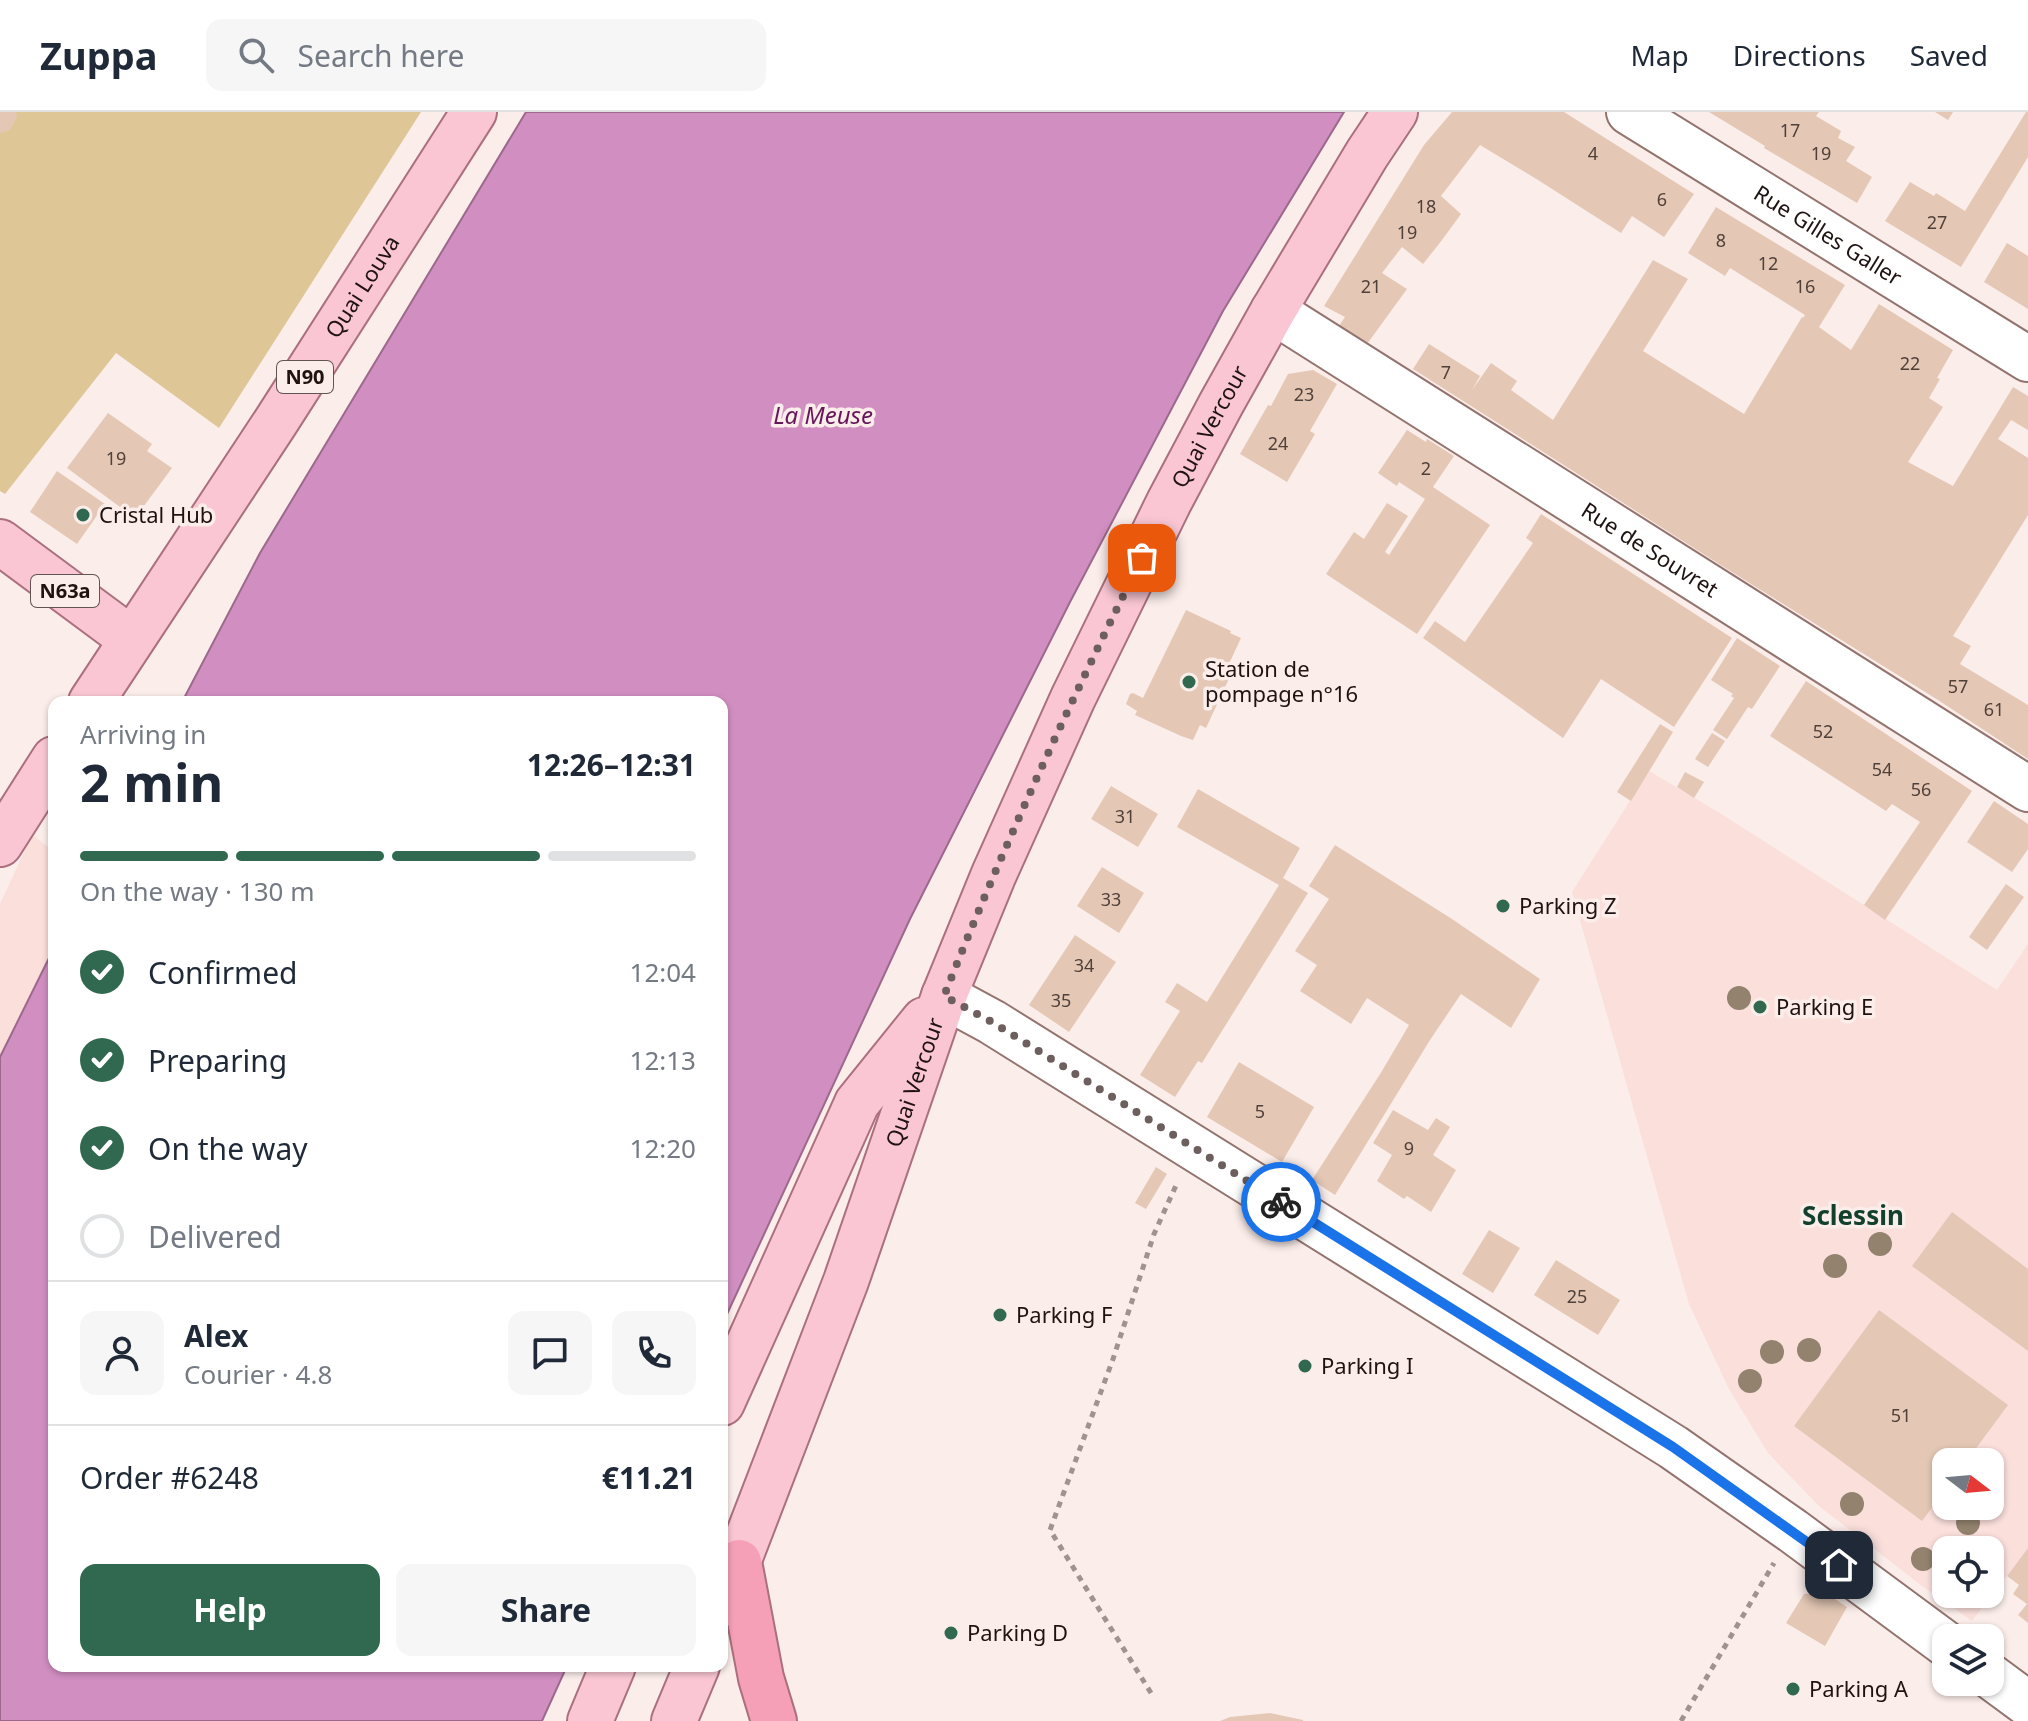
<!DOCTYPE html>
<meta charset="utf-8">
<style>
body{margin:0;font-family:"Noto Sans",sans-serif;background:#f6f6f7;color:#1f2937;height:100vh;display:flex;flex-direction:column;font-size:30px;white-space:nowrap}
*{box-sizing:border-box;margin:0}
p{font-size:26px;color:#747a83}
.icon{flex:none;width:44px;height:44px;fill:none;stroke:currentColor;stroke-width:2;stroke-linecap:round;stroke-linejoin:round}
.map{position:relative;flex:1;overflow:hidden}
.panel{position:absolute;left:48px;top:584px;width:680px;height:976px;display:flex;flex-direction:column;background:#fff;border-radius:16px;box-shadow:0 2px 6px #0004}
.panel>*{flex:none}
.needle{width:52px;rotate:106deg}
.fabs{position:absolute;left:1932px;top:1336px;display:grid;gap:16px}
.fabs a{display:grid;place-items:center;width:72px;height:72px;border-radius:16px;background:#fff;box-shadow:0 2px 6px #0004;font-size:40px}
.pin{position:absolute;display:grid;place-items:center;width:68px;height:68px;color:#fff;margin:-34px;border-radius:16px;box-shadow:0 4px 12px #0006}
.courier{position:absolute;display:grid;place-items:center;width:80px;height:80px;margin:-40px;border:6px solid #1a73e8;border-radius:50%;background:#fff;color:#222;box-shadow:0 2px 10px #0007}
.head em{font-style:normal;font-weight:700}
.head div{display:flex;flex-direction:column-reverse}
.head{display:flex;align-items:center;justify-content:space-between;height:136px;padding:0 32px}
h1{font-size:52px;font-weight:700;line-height:60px}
.bar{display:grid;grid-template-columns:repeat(4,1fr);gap:12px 8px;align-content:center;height:96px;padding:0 32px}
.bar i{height:10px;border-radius:6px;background:#e0e1e3}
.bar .active{background:#316950}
.bar p{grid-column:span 4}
.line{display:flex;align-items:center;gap:20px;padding:0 32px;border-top:2px solid #e0e1e3}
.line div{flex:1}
.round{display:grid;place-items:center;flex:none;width:84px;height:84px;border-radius:16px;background:#f6f6f7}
ol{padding:0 32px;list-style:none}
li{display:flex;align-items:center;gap:24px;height:88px}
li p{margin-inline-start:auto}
li .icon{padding:8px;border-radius:50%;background:#316950;color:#fff;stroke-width:4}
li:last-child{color:#747a83}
li i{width:44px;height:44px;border:4px solid #e0e1e3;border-radius:50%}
.action{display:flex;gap:16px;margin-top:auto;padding:16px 32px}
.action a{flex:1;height:92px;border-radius:16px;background:#316950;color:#fff;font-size:32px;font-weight:700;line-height:92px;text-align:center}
.action a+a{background:#f6f6f7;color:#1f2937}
header{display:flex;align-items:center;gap:48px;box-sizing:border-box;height:112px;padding:0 40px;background:#fff;border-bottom:2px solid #e0e1e3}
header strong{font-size:38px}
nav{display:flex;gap:44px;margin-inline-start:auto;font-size:28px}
.search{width:560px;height:72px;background:#f6f6f7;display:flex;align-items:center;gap:20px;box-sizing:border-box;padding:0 28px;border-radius:16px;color:#747a83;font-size:30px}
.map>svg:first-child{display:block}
.built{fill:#fadfdb;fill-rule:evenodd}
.green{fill:#dfc697}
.water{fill:#d18ec1;stroke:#9c698c;stroke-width:2}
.building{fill:#e4c8b5}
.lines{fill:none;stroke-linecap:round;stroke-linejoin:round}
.minor-casing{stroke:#93736e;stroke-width:48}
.major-casing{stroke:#ab6f7d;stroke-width:48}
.highway-casing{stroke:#ab6f7d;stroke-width:48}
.path{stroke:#9f9290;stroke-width:5;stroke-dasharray:6 6;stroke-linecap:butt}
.minor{stroke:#fff;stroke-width:44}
.major{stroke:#fac6d4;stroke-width:44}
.highway{stroke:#f6a0b7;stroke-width:44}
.tree{fill:#92826e}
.done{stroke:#6c5f5d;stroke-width:8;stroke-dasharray:0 14.4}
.route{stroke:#1a73e8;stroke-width:10}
.poi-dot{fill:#316950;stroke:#fbedea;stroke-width:3}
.labels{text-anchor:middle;stroke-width:7;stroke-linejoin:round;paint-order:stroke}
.number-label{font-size:18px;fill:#50403a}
.shield{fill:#fbedea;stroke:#615452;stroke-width:2}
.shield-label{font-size:20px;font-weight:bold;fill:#1f1311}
.street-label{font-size:22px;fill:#1f1311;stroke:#fbedea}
.poi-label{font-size:22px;fill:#1f1311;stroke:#fbedea;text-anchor:start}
.water-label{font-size:24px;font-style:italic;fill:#651759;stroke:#fbedea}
.quarter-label{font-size:26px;font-weight:bold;fill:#12402d;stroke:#fbedea}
</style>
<header>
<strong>Zuppa</strong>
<div class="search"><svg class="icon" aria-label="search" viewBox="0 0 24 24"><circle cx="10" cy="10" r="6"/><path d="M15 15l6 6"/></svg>Search here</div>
<nav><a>Map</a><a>Directions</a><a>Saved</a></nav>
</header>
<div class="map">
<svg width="2028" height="1609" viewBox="0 0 2028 1609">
<rect width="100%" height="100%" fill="#fbedea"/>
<path class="built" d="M1649 659 1718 700 1997 878 2028 832V1436L1972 1509 1922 1474 1819 1394 1768 1341 1729 1277 1689 1192 1572 780ZM1946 1350H1990V1394H1946ZM1946 1438H1990V1482H1946Z
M32 723 54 739V836L0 945V792Z"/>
<path class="green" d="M0 0H421L219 316 116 241 5 382 0 379Z"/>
<path class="water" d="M526 0H1344L1223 199 1070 490 910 807 722 1213V590H182L260 441Z
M54 836V1554H567L542 1609H0V945Z"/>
<path class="building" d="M0 0H16L17 5 10 18 0 21Z
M1452 0H1564L1694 82 1664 125 1632 104 1621 121 1538 68 1480 33 1441 84 1461 102 1442 128 1423 152 1402 135 1382 161 1407 177 1367 232 1339 214 1345 205 1324 194 1424 33Z
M1709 0H1819L1816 4 1841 19 1838 26 1855 35 1846 49 1872 65 1857 91 1764 36 1765 34Z
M1935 0H1953L1948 8Z
M2026 0H2028V45L1961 155 1885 109 1910 70 1934 84 1936 81 1965 99Z
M1716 95 1845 173 1819 215 1851 238 1879 192 1953 238 1937 266 1940 267 1929 286 1943 295 1908 350 1953 374 2013 275 2028 284V318L2011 308 1998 327 2028 346V403L1953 524 1971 534 1960 552 2028 593V647L1938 588 1719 452 1413 257 1429 232 1480 264 1472 278 1491 251 1517 269 1511 278 1553 308 1653 148 1688 167 1643 239 1744 302 1802 205 1803 206 1805 203 1730 156 1725 164 1688 141Z
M2007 131 2028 144V197L1984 170Z
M1313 258 1337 272 1310 319 1315 322 1287 370 1240 342 1268 293 1271 294 1288 262Z
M108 301 152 332 147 339 172 356 135 406 67 356Z
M1407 318 1426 330 1427 327 1454 344 1433 375 1490 413 1417 522 1326 462 1354 420 1364 427 1387 391 1408 404 1385 440 1389 443 1425 387 1399 370 1397 374 1378 361Z
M57 359 105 392 77 432 30 400Z
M1541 402 1732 526 1674 615 1601 567 1563 626 1423 526 1435 509 1465 530 1533 431 1526 426Z
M1186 498 1231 519 1230 521 1241 526 1227 556 1233 558 1206 616 1200 613 1193 628 1181 624 1135 603 1137 599 1126 592 1130 582 1133 581 1143 586Z
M1737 526 1780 554 1752 597 1748 595 1727 627 1713 618 1734 586 1731 584 1733 582 1711 568Z
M1806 569 1972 679 1885 808 1864 793 1920 710 1892 692 1886 699 1770 624Z
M1660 612 1673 620 1631 689 1617 680Z
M1712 621 1725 629 1708 655 1695 647Z
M1685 660 1704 670 1694 686 1677 675Z
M1111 674 1158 702 1138 735 1091 707Z
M1198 677 1300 736 1283 766 1308 781 1202 951 1198 949 1175 985 1140 963 1180 899 1165 890 1177 871 1207 890 1279 773 1177 715Z
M1994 689 2028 712V737L2012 760 1967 730Z
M1335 733 1452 807 1540 867 1511 916 1461 882 1430 928 1335 1083 1312 1068 1382 959 1409 913 1367 886 1351 912 1300 879 1317 853 1295 839 1329 787 1309 774Z
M1102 755 1144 781 1119 821 1077 794Z
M2006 772 2024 785 1987 838 1969 825Z
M1075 823 1116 850 1069 920 1029 893Z
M1239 950 1314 995 1282 1050 1207 1005Z
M1393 998 1428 1018 1436 1006 1450 1015 1433 1043 1456 1058 1431 1100 1407 1084 1404 1087 1377 1069 1392 1043 1373 1031Z
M1156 1055 1167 1062 1146 1097 1135 1091Z
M1952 1100 2028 1157V1239L1912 1154Z
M1489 1118 1520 1136 1493 1181 1462 1162Z
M1556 1148 1620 1188 1598 1223 1534 1183Z
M1879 1198 2008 1293 1966 1350H1946V1377L1922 1409 1794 1314Z
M2028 1436V1511L2018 1503 2027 1492 2013 1482 2019 1473 2007 1464Z
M1824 1480 1847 1495 1825 1534 1786 1511 1804 1482Z
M1270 1601 1303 1608V1609H1220L1230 1605Z"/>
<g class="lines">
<defs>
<g id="minor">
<path id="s1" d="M1629 0 2028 247"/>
<path id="s2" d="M1273 199 2028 677"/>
<path d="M944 884 992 910 1673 1335 1793 1419 1946 1532"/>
<path d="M1990 1564 2028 1592"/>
</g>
<g id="major">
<path d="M0 430 131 527"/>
<path id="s3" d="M91 590 275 311 474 0"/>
<path d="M0 732 54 647"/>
<path d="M722 1291 857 991 924 908"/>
<path id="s4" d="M722 1492 846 1169 944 884 994 762 1073 586 1169 390 1221 292 1273 199 1367 42 1395 0"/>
<path d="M590 1609 613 1554"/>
<path d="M674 1609 697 1554"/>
</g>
<path id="highway" d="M739 1450 761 1566 774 1609"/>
</defs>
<use href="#minor" class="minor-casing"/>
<use href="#major" class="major-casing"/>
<use href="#highway" class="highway-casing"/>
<path class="path" d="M1151 1581 1050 1418 1113 1247 1154 1122 1178 1069
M1681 1609 1774 1451"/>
<use href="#minor" class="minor"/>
<use href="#major" class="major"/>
<use href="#highway" class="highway"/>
</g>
<g class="tree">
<circle cx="1739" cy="886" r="12"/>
<circle cx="1880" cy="1132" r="12"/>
<circle cx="1835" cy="1154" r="12"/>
<circle cx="1809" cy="1238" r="12"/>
<circle cx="1772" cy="1240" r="12"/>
<circle cx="1750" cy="1269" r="12"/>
<circle cx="1852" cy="1392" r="12"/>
<circle cx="1968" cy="1411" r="12"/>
<circle cx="1923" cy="1447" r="12"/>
</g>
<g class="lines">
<path class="done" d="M1142 446C1070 590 1003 735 944 884L992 910 1281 1090"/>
<path class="route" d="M1281 1090 1673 1335 1839 1453"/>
</g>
<g class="poi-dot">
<circle cx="83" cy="403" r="8"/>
<circle cx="1189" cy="570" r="8"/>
<circle cx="1503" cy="794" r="8"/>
<circle cx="1760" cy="895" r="8"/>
<circle cx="1000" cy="1203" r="8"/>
<circle cx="1305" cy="1254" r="8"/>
<circle cx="951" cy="1521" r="8"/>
<circle cx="1793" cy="1577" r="8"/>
</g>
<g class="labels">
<g class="number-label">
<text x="1790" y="25">17</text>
<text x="1593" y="48">4</text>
<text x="1821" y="48">19</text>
<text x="1662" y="94">6</text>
<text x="1426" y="101">18</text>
<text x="1937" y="117">27</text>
<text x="1407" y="127">19</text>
<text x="1721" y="135">8</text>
<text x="1768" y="158">12</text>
<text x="1371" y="181">21</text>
<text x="1805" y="181">16</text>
<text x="1910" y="258">22</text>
<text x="1446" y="267">7</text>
<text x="1304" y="289">23</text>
<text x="1278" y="338">24</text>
<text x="116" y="353">19</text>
<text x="1426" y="363">2</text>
<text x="1958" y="581">57</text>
<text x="1994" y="604">61</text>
<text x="1823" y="626">52</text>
<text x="1882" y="664">54</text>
<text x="1921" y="684">56</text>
<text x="1125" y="711">31</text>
<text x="1111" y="794">33</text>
<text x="1084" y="860">34</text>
<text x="1061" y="895">35</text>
<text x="1260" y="1006">5</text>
<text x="1409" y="1043">9</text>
<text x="1577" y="1191">25</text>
<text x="1901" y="1310">51</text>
</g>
<g class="shield">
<rect x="277" y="249" width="56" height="32" rx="6"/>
<rect x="31" y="463" width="68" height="32" rx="6"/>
</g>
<g class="shield-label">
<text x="305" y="272">N90</text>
<text x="65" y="486">N63a</text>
</g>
<g class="street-label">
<text dy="8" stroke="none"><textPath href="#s1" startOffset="234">Rue Gilles Galler</textPath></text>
<text dy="8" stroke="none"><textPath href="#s3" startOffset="496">Quai Louva</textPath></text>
<text dy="8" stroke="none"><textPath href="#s4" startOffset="1276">Quai Vercour</textPath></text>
<text dy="8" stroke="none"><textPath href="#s2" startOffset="446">Rue de Souvret</textPath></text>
<text dy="8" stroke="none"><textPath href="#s4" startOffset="556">Quai Vercour</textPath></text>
</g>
<g class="poi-label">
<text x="99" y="411">Cristal Hub</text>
<text x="1205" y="565">Station de<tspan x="1205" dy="25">pompage n°16</tspan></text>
<text x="1519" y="802">Parking Z</text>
<text x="1776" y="903">Parking E</text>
<text x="1016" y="1211">Parking F</text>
<text x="1321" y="1262">Parking I</text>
<text x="967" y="1529">Parking D</text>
<text x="1809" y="1585">Parking A</text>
</g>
<g class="water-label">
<text x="823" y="312">La Meuse</text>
</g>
<g class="quarter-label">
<text x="1853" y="1113">Sclessin</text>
</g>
</g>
</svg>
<div class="fabs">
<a><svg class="needle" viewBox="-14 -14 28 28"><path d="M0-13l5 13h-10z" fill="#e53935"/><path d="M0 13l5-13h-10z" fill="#747a83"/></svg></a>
<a><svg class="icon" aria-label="locate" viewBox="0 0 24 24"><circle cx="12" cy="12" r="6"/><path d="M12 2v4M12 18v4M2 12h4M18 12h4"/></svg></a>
<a><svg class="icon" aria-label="layers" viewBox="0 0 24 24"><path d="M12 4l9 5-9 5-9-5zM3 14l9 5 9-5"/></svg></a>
</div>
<div class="pin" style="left:1142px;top:446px;background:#ea580c"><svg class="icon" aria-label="bag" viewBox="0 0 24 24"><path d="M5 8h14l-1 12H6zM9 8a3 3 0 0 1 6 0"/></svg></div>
<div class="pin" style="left:1839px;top:1453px;background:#1f2937"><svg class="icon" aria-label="home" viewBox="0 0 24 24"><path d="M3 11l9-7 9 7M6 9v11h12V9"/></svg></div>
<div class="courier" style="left:1281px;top:1090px"><svg class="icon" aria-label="bike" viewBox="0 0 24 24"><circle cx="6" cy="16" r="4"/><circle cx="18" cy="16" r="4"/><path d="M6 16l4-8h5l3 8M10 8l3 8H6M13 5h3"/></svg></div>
<section class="panel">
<div class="head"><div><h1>2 min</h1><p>Arriving in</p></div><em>12:26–12:31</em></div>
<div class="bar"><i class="active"></i><i class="active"></i><i class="active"></i><i></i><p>On the way · 130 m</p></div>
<ol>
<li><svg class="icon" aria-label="check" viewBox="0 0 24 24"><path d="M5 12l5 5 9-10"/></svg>Confirmed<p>12:04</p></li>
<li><svg class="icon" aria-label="check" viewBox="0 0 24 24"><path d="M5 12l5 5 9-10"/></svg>Preparing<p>12:13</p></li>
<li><svg class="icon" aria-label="check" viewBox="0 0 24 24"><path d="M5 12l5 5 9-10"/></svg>On the way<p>12:20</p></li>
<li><i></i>Delivered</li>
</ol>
<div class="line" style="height:144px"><a class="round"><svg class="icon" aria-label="person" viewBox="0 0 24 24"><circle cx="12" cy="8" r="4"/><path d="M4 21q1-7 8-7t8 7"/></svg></a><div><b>Alex</b><p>Courier · 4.8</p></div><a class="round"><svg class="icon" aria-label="chat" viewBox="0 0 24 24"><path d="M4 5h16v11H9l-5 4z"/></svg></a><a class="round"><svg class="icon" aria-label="phone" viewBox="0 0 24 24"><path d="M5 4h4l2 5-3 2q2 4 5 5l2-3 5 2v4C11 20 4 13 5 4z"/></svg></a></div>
<div class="line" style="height:104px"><div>Order #6248</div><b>€11.21</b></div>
<div class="action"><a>Help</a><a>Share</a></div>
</section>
</div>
